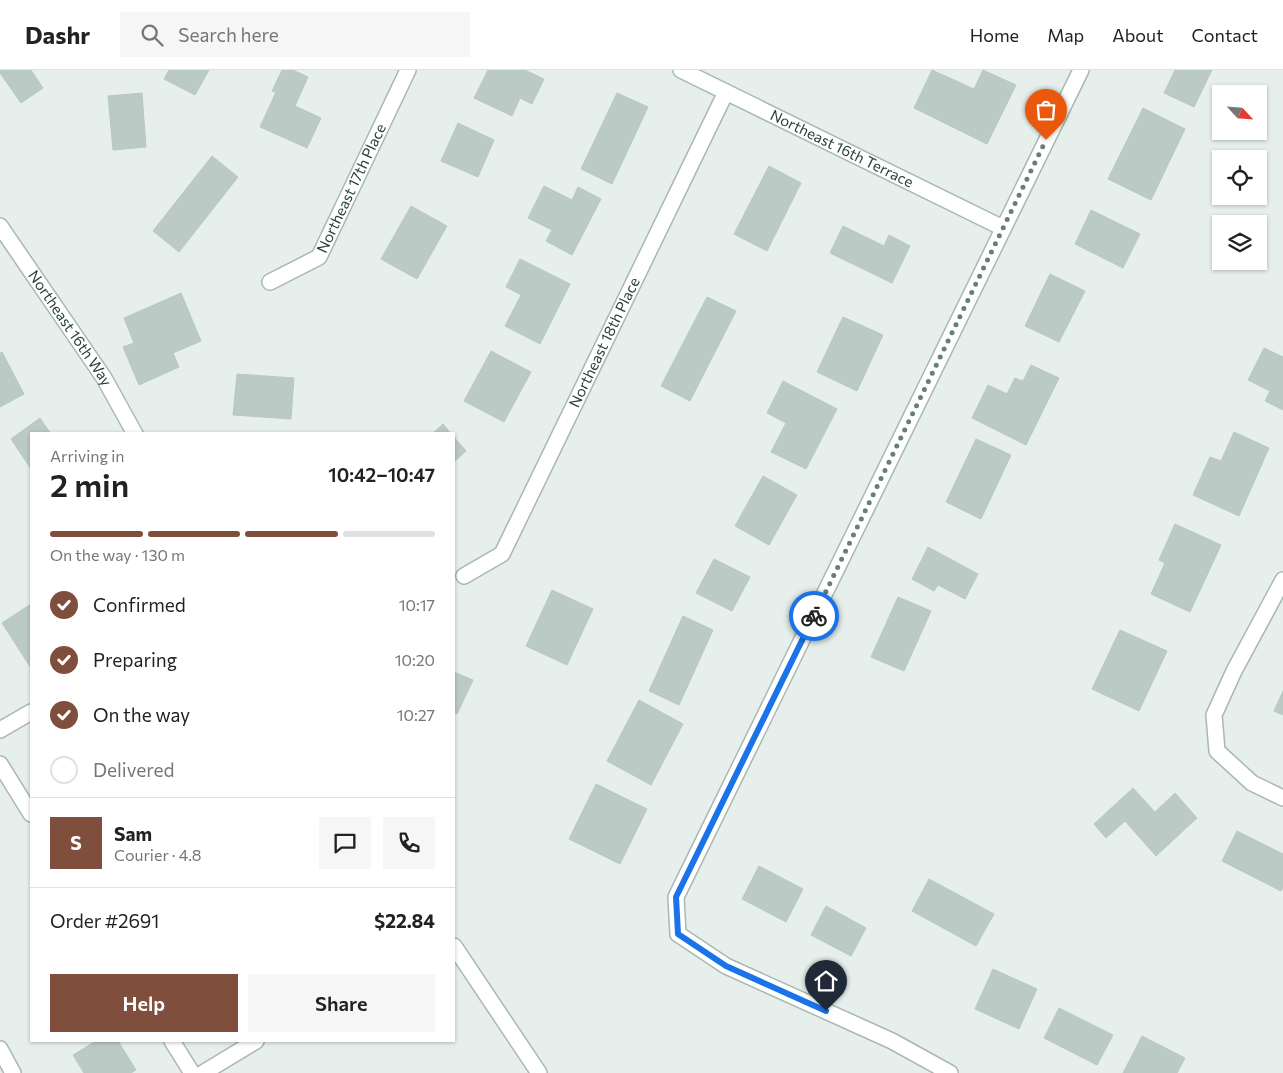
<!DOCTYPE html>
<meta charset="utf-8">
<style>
body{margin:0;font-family:Commissioner,sans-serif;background:#f6f6f6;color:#222;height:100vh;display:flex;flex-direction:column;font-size:19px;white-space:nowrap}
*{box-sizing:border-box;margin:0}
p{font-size:16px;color:#767676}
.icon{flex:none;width:28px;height:28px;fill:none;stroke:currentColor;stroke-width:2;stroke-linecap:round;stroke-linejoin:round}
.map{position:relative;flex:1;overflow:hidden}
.details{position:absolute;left:30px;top:362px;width:425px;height:610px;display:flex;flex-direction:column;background:#fff;border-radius:0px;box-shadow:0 1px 4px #0004}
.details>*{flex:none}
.needle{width:32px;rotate:116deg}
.fabs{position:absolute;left:1212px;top:15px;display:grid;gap:10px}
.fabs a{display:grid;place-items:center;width:55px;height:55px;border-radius:0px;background:#fff;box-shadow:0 1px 4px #0004;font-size:25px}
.pin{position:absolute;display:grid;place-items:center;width:42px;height:42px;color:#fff;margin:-51px -21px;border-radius:50% 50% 50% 0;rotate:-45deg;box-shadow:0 0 5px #0007}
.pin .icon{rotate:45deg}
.courier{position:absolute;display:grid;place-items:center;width:50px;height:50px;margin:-25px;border:4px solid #1a73e8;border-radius:50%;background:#fff;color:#222;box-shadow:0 1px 6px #0007}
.headline em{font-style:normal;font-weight:600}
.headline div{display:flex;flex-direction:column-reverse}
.headline{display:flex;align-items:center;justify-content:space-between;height:85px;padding:0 20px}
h1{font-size:32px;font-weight:600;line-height:38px}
.bar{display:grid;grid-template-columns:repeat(4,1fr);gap:8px 5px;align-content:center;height:60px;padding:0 20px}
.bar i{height:6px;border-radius:4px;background:#e0e0e0}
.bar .on{background:#804e3d}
.bar p{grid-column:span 4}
.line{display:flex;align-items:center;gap:12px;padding:0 20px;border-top:1px solid #e0e0e0}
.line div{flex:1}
.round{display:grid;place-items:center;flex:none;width:52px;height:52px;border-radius:0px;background:#f6f6f6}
ol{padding:0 20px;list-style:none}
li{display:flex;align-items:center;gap:15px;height:55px}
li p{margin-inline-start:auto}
li .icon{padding:5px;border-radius:50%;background:#804e3d;color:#fff;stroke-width:4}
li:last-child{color:#767676}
li i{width:28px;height:28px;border:2px solid #e0e0e0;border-radius:50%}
.button{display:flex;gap:10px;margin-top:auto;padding:10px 20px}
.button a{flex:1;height:58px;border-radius:0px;background:#804e3d;color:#fff;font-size:20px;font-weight:600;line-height:58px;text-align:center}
.button a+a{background:#f6f6f6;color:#222}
header{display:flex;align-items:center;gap:30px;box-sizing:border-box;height:70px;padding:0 25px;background:#fff;border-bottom:1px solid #e0e0e0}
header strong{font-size:24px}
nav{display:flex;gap:28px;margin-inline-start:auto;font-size:18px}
.search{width:350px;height:45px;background:#f6f6f6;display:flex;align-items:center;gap:12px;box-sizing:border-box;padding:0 18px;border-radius:0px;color:#767676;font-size:19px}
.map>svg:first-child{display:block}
.building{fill:#bbcac4;stroke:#b8c9c2}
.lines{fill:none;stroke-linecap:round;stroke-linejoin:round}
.lane-casing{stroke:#a8b8b2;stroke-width:18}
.street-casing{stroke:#a8b8b2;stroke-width:18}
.lane{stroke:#fff;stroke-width:15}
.street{stroke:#fff;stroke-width:15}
.done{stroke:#687f78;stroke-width:5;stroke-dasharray:0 9}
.route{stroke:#1a73e8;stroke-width:6}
.labels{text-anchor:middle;stroke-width:4;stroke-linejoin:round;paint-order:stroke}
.street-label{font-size:15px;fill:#24423a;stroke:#f7fbf9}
</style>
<header>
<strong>Dashr</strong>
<div class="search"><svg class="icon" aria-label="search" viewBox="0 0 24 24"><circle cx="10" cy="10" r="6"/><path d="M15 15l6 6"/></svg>Search here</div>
<nav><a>Home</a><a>Map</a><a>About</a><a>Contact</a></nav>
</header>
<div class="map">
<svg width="1283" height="1003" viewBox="0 0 1283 1003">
<rect width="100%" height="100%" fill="#e6efeb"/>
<path class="building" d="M0 0H31L43 18 21 33 0 3Z
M169 0H209L195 25 164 9Z
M282 0H293L308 7 295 36 321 48 307 78 260 57 276 22 272 21Z
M488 0H525L544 9 532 34 520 28 512 46 474 28Z
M932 0 974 19 983 0 1016 15 987 74 914 38Z
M1175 0H1212L1194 37 1164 23Z
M142 23 146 77 113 80 108 26Z
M617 23 648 37 612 114 581 99Z
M1143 38 1185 59 1151 130 1108 109Z
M458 53 494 70 478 107 441 91Z
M212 86 238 107 179 182 153 161Z
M769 96 801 113 767 181 734 164Z
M544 116 572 130 578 117 601 129 572 185 546 171 552 160 528 148Z
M411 136 447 156 417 209 381 189Z
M1091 140 1140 164 1123 198 1075 174Z
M843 156 884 176 889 165 910 176 892 213 830 183Z
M520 189 570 214 540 274 505 256 521 225 506 217Z
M1050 204 1085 221 1059 272 1025 256Z
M181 223 201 271 173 283 179 297 139 315 123 277 134 273 124 248Z
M707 227 736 241 690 331 661 316Z
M843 247 883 265 857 321 817 302Z
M1264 278 1283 287V340L1265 331 1270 321 1248 310Z
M491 281 531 302 504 352 464 331Z
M2 282 24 324 0 337V283Z
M1031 295 1059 308 1026 375 972 348 988 315 1007 324 1015 308 1023 311Z
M237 304 294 308 291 349 233 345Z
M783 311 837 339 806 399 771 382 786 353 767 343Z
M40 348 51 364H31V399L11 369Z
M443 354 451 364H432Z
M1234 362 1269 378 1239 446 1193 425 1210 387 1221 391Z
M454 367 466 381 454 392Z
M976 369 1011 385 981 449 946 432Z
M763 406 797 425 769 475 735 456Z
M1175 454 1221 475 1190 542 1151 524 1165 493 1159 490Z
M928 477 978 504 965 529 938 515 934 521 912 509Z
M714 489 750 507 732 541 696 523Z
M552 520 593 539 567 595 526 576Z
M898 527 931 541 904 601 871 587Z
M31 534V598L2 553Z
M683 546 713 560 679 635 649 621Z
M1120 560 1167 581 1139 641 1092 619Z
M454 602 473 610 457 644 454 642Z
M1283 621V645L1274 641Z
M639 630 683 654 651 715 607 691Z
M596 714 647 739 620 794 569 769Z
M1133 718 1155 742 1175 723 1197 748 1156 786 1125 751 1106 768 1094 754Z
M1237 761 1283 784V818L1281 821 1222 791Z
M759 796 803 819 786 852 742 829Z
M929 809 994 844 976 876 912 841Z
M826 836 866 858 851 886 811 865Z
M993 899 1037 919 1019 959 975 939Z
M1059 938 1113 965 1097 995 1044 968Z
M1142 966 1185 988 1177 1003H1123Z
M96 971H118L136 1000 131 1003H84L73 985Z"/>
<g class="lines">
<defs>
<path id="lane" d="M0 979 13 1003"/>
<g id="street">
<path id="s1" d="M681 0 1003 158"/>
<path id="s2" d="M0 156 104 308 135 364"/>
<path id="s3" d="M270 212 319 187 408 0"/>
<path id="s4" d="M464 506 502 484 726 22"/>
<path d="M1283 510 1234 601 1214 645 1217 681 1252 713 1283 728"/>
<path d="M0 660 31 642"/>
<path d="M0 694 31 744"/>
<path d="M454 876 539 1003"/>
<path d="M172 971 192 1003"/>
<path d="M203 1003 256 971"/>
<path d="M950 1003 892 971 726 896 678 864 676 827 1081 0"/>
</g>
</defs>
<use href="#lane" class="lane-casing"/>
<use href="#street" class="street-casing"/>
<use href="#lane" class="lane"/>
<use href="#street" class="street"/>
</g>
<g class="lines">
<path class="done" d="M814 546 1046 70"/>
<path class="route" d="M814 546 676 827 678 864 726 896 826 941"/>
</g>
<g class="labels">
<g class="street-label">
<text dy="5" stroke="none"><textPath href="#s1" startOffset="179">Northeast 16th Terrace</textPath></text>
<text dy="5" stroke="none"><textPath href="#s3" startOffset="131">Northeast 17th Place</textPath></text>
<text dy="5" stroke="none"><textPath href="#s2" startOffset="124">Northeast 16th Way</textPath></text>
<text dy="5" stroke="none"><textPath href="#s4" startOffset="279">Northeast 18th Place</textPath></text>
</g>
</g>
</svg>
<div class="fabs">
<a><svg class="needle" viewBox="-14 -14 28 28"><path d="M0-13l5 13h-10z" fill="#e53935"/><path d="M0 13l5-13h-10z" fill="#767676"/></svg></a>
<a><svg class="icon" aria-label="locate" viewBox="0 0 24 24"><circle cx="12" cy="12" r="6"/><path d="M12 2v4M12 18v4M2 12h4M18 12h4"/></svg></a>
<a><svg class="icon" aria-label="layers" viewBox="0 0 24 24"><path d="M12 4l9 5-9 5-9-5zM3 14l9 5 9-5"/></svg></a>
</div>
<div class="pin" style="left:1046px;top:70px;background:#ea580c"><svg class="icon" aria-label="bag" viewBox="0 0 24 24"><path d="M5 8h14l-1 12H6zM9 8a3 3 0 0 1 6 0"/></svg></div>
<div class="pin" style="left:826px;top:941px;background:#1f2937"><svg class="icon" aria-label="home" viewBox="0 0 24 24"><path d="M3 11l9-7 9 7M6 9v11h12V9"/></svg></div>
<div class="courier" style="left:814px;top:546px"><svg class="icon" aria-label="bike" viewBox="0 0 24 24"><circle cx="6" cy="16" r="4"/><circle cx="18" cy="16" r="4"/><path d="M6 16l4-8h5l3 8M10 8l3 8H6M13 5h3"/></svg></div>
<section class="details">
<div class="headline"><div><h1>2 min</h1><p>Arriving in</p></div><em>10:42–10:47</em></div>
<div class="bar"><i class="on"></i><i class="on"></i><i class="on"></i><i></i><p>On the way · 130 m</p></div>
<ol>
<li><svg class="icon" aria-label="check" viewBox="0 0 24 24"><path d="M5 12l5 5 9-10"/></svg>Confirmed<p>10:17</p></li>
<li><svg class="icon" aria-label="check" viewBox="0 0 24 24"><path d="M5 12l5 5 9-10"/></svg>Preparing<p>10:20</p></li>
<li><svg class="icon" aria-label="check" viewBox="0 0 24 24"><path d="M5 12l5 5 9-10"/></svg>On the way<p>10:27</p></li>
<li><i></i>Delivered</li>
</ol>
<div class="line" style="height:90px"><b class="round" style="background:#804e3d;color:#fff">S</b><div><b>Sam</b><p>Courier · 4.8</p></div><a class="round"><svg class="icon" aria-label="chat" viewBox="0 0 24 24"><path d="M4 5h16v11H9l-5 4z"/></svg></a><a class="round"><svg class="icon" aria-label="phone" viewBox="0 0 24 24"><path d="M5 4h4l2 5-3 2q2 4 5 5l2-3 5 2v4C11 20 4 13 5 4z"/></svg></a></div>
<div class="line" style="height:65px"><div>Order #2691</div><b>$22.84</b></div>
<div class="button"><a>Help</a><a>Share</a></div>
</section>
</div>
